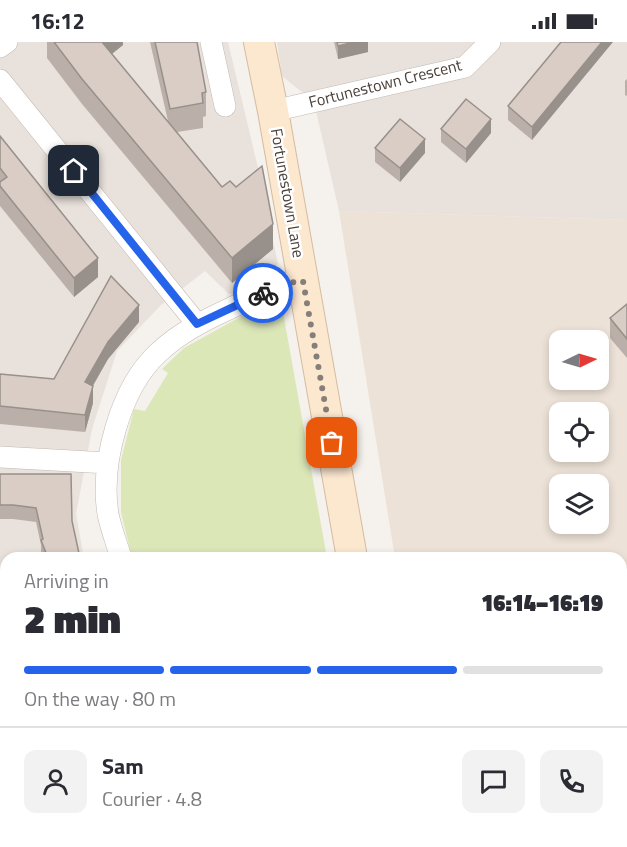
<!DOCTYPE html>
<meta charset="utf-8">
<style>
body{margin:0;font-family:"Titillium Web",sans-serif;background:#f2f2f3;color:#2b2b33;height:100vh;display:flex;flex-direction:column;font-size:22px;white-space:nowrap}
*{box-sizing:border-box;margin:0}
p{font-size:20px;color:#7c7c81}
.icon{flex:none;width:33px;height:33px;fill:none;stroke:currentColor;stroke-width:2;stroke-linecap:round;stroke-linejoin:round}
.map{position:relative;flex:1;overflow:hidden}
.details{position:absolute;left:0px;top:510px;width:627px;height:296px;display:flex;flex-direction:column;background:#fff;border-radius:18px 18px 0 0;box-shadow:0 3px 9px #0003}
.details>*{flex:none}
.needle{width:39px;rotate:85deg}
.tools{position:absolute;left:549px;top:288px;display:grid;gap:12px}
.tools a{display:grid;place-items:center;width:60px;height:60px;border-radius:12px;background:#fff;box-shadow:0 3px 9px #0003;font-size:30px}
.pin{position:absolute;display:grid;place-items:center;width:51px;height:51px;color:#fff;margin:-26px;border-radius:12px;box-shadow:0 3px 9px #0006}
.courier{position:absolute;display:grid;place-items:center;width:60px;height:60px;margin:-30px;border:4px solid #2563eb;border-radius:50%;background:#fff;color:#222;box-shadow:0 2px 8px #0007}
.headline em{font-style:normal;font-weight:800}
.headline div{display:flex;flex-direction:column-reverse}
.headline{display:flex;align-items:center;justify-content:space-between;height:102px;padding:0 24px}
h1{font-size:39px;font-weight:800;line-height:45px}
.bar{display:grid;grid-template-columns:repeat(4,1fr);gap:9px 6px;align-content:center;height:72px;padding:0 24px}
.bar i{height:8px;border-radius:4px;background:#e1e1e2}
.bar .current{background:#2563eb}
.bar p{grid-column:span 4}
.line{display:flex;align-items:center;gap:15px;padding:0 24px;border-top:2px solid #e1e1e2}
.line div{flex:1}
.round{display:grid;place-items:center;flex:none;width:63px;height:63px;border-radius:12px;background:#f2f2f3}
.status{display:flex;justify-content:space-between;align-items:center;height:42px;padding:0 30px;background:#fff;direction:ltr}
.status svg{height:16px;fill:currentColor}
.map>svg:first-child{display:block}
.residential{fill:#e9e1db}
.education{fill:#ede2d7;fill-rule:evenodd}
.green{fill:#dce7b8}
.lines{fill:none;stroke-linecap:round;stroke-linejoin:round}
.street-casing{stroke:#c4b9b2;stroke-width:22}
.secondary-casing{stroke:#d5bca0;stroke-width:32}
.street{stroke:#fff;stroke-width:21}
.secondary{stroke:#fce7cf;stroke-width:30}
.wall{fill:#bbb0a9}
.shaded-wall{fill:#98908a}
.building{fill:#d9cdc5;stroke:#98908a;stroke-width:1.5}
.done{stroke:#867e78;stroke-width:6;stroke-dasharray:0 10.8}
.route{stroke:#2563eb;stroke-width:8}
.labels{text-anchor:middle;stroke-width:5;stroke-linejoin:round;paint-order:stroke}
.street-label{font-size:16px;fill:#4a403a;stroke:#fff}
</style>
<div class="status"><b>16:12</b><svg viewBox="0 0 49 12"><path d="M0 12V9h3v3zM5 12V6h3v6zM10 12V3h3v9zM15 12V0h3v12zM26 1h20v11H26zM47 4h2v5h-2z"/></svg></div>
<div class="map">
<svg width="627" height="805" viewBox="0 0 627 805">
<rect width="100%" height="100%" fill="#f5f1ec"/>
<path class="residential" d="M0 0H228L258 126 278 222 238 251 229 252 205 229 160 264 117 309 92 387 76 472 84 516H6V800H377L378 805H0Z
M277 0H627V178L339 169 314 60 282 34Z"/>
<path class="education" d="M339 169 627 178V805H443L442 800H621V516H395ZM560 298H598V338H560ZM560 370H598V410H560ZM560 442H598V482H560Z"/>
<path class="green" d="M262 263 268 280 283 270 327 516H132L121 470V418L134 367 145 369 168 331 162 327 184 306Z"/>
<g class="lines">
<defs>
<path id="street" d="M211 0 225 64
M0 5 7 0
M0 38 197 282
M273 69 465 25 490 0
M0 415 108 421
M121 516C117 502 111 487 108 472 100 422 120 346 158 311 179 291 205 278 231 266 255 255 277 241 303 239
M0 675 6 678
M317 805V800"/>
<path id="secondary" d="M259 0 273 69 352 516
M408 800 409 805"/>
</defs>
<use href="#street" class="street-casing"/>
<use href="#secondary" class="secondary-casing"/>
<use href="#street" class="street"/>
<use href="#secondary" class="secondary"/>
</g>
<path class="wall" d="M47 0H123V3L112 12 168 79 150 0H197L206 50V74L203 75V86L177 90 273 207 232 241 82 62 47 16Z
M334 0H368V10L338 17Z
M561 0 532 98 508 78V64Z
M627 37V54L625 53V39Z
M441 87 491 91 466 121 441 100Z
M0 94 98 235 74 255 0 164Z
M375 106 425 111 400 140 375 120Z
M627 262V316L610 296V276Z
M139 280 108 317 93 344V361L85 390 0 382V332L54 337Z
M0 432 72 479 80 516H43L41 512V503L36 480 13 477H0Z
M627 560V722L621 715V565Z
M0 613 6 615V649L0 647Z
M0 694 6 696V743L0 741Z
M142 800H163L162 805H152L142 802Z"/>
<path class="shaded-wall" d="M99 0H123V3L99 22Z
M354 0H368V10L338 17V4Z
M602 0H613L532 98V85Z
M491 77V91L466 121V107Z
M425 97V111L400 140V126Z
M273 182V207L232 241V216Z
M98 216V235L74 255V236Z
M139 263V280L108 317 85 357V340L108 300Z
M93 344V361L85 390V373Z
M2 568V581L0 587V573Z
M33 800H36L35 805H32Z"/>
<path class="building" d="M54 0H102L222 145 230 139 236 145 262 124 273 182 232 216 82 37Z
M155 0H197L206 50 202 51 203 61 170 67Z
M337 0H354L338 4Z
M561 0H602L532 85 508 64Z
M466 57 491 77 466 107 441 87Z
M400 77 425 97 400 126 375 106Z
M0 94 98 216 74 236 0 144V140L7 135 0 126Z
M111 234 139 263 108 300 85 340 93 344 85 373 0 364V332L54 337Z
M627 262V297L610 276Z
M0 432H71L72 479 80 516H48L41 498 43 497 36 466 13 463H0Z
M627 560V703L621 696V565Z
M0 613 6 615V635L0 633Z
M0 694 6 696V729L0 727Z
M6 780V800H33L32 805H0Z
M260 800H292L291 805H259Z"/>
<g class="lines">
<path class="done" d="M263 251 286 241 303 239 332 401"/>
<path class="route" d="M74 129 197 282 263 251"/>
</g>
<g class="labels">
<g class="street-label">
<text transform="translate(385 41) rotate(-14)" y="6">Fortunestown Crescent</text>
<text transform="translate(288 151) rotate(80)" y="6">Fortunestown Lane</text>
</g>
</g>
</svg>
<div class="tools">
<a><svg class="needle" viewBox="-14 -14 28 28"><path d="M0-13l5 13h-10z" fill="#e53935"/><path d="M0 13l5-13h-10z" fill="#7c7c81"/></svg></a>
<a><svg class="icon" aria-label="locate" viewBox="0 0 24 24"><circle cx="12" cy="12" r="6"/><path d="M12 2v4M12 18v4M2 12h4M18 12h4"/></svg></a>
<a><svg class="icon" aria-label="layers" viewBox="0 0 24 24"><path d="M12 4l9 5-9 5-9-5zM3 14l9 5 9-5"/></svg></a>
</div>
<div class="pin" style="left:332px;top:401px;background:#ea580c"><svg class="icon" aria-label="bag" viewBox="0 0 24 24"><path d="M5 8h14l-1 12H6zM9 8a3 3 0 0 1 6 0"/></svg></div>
<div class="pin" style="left:74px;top:129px;background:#1f2937"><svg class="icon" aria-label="home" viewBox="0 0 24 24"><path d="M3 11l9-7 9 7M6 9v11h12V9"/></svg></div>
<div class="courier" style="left:263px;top:251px"><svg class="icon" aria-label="bike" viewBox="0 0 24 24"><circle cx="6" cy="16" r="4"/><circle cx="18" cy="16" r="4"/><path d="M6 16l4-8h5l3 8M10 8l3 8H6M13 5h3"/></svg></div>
<section class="details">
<div class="headline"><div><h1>2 min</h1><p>Arriving in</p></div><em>16:14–16:19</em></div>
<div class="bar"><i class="current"></i><i class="current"></i><i class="current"></i><i></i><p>On the way · 80 m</p></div>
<div class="line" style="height:108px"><a class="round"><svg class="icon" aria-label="person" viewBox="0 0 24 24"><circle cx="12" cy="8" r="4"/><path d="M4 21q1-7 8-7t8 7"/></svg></a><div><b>Sam</b><p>Courier · 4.8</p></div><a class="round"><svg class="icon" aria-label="chat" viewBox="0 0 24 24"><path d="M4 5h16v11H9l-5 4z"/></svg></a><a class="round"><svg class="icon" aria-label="phone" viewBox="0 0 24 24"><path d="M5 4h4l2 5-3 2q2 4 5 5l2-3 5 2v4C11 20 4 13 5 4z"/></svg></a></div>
</section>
</div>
